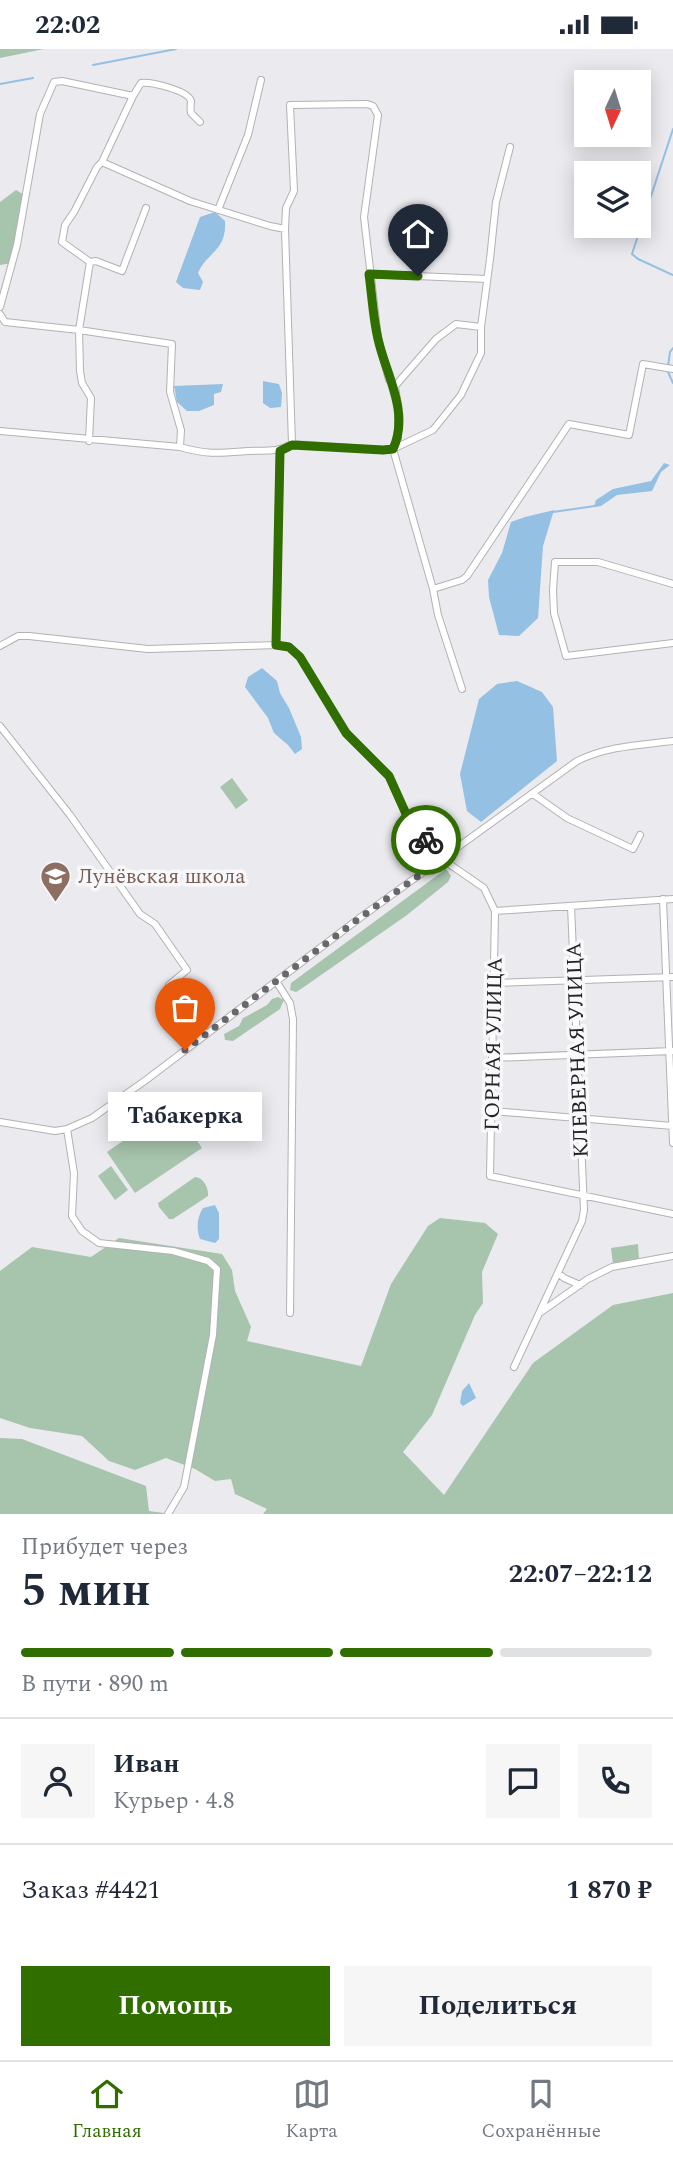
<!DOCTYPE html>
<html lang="ru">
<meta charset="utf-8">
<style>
body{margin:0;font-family:Spectral,serif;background:#f6f6f7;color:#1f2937;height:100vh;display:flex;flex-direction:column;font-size:26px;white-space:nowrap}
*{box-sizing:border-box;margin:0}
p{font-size:23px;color:#747a83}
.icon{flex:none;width:38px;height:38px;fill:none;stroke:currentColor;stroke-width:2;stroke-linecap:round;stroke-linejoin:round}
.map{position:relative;height:1465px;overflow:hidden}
.side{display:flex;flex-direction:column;background:#fff;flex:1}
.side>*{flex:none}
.needle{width:46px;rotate:184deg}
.fabs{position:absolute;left:574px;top:21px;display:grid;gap:14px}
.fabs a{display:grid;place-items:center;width:77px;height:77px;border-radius:0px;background:#fff;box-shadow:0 4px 18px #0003;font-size:35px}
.pin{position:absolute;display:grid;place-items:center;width:60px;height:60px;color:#fff;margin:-72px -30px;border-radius:50% 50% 50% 0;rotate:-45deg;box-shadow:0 0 7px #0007}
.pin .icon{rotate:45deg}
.courier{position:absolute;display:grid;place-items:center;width:70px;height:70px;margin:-35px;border:5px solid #316e00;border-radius:50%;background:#fff;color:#222;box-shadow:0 2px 9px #0007}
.bubble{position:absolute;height:49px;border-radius:0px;background:#fff;box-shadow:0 4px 18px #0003;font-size:23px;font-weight:700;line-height:49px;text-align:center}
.overview em{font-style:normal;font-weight:700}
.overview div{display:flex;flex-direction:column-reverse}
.overview{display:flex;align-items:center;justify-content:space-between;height:119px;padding:0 21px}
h1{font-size:46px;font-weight:700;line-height:52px}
.bar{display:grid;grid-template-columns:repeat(4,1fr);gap:10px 7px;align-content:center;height:84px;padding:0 21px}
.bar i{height:9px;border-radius:5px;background:#e0e1e3}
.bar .selected{background:#316e00}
.bar p{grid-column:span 4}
.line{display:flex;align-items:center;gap:18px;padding:0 21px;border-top:2px solid #e0e1e3}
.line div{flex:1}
.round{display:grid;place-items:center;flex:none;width:74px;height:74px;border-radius:0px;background:#f6f6f7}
.action{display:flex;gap:14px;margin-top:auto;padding:14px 21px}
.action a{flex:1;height:80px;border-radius:0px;background:#316e00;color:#fff;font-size:28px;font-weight:700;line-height:80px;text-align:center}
.action a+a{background:#f6f6f7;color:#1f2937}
.status{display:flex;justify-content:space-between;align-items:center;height:49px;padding:0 35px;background:#fff;direction:ltr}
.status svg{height:19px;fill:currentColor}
.dock{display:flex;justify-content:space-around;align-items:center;height:98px;border-top:2px solid #e0e1e3;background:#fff;font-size:19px;color:#747a83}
.dock a{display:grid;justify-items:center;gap:4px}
.dock .selected{color:#316e00}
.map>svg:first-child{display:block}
.green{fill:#a7c4ad}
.water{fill:#94c0e4}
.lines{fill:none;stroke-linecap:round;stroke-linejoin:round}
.stream{stroke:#94c0e4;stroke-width:2}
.minor-casing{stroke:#b2b1b4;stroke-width:8}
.minor{stroke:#fff;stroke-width:6}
.done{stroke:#68676a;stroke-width:7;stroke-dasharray:0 12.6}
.route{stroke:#316e00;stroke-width:9}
.labels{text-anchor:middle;stroke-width:7;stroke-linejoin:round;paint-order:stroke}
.education-label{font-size:21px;fill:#785e54;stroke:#f8f8fb;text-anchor:start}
.street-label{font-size:21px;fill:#222123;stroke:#f8f8fb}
</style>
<div class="status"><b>22:02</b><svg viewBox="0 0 49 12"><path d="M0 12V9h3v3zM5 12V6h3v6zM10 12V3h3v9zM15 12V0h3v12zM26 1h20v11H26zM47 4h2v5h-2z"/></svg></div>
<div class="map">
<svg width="673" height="1465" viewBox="0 0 673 1465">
<rect width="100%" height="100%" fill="#ebeaee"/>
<path class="green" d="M0 0H44L0 9Z
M16 141 26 147 13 214 0 216V153Z
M232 729 248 751 236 760 220 738Z
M446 820 451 827 448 833 407 866 301 940 296 943 290 941 291 934Z
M278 948 284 951 280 960 233 992 225 991 224 985 239 977 243 969 249 966 267 956 272 950Z
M192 1050 213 1080 199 1090 178 1060Z
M173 1057 202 1099 135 1144 107 1103Z
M111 1117 128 1141 115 1151 98 1127Z
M195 1128C203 1128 209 1139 208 1147L173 1170H169L159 1158 158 1154Z
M440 1169 485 1174 498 1185 482 1223 483 1254 475 1266 432 1366 403 1403 444 1446 533 1314 613 1256 673 1244V1465H263L267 1460 235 1445 231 1430 215 1432 195 1420 166 1409 135 1421 109 1412 82 1387 30 1379 0 1369V1222L32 1198 91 1208 119 1189 222 1205 232 1221 235 1242 251 1278 247 1292 361 1317 391 1235 428 1177Z
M638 1195 639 1210 613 1215 611 1199Z
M0 1389 22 1390 146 1437 149 1462 172 1465H0Z"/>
<path class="water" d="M215 163 225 172C227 202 207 203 198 224L203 233 200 241 183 239 176 233 200 168Z
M263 332 279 335 282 344 281 358 270 359 263 354Z
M223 335 221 343 214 345V356L199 362H187L177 353 174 337Z
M664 414 670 416 661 423 652 442 617 446 601 457 594 458 596 451 613 440 651 432Z
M554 461 543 497 538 569 519 587 499 586 489 548 488 531 502 504 511 473 525 468Z
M262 619 277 632 280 644 289 659 301 688 302 700 295 705 288 696 274 684 268 669 245 638 248 628Z
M517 632 542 643 553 658 557 712 481 773 467 762 460 725 479 650 497 635Z
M215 1156 219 1164V1190L215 1194 200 1190C196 1180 197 1168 203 1159Z
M469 1334 476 1349 463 1357 460 1354 462 1342Z"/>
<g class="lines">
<path class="stream" d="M93 16 176 0
M0 35 33 29
M673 80 632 205 638 210 673 226
M668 317 670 303 673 299
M668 323 673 334
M553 463 595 457"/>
<defs>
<path id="minor" d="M102 113 190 152 270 177 285 180
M218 161 248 86 261 31
M90 213 96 212 122 222 146 159
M369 225 487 230
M0 258 17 196 40 65 54 33 62 32 133 47
M0 265 5 273 79 281 172 295 170 343 181 381 180 398
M395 337 436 290 456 275 481 278
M0 382 180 398C207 406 221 404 248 402 264 401 277 404 292 395L383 401 393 400 398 390V358L395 337 389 331 378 289 364 168 378 66 373 57 367 55 290 56 294 142 286 159 285 180 292 395
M89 392 91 349 82 334 80 322 79 281 90 213 62 193 65 176 74 163 97 118 102 113 133 47 141 34C151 33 188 41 191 52 191 56 190 60 191 64L200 73
M673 535 598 513H555L553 541 554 564 566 607 673 594
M433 540 393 400 433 381 461 346 481 304V278L490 210 496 153 510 98
M276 596 280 402
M0 597 18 587H29L148 600 276 596 289 598 300 608 347 684 389 727 407 767 442 810 484 839 495 862 490 1127 673 1165
M462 640 438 566 433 540 462 531 467 527 569 375 629 386 643 315 673 320
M0 677 70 766 140 865 155 875 187 921 169 936 206 985
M533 745 567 769 633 800 640 786
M663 850 673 1094
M495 862 673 850
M276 932 290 954 293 970 290 1264
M495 934 673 928
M492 1009 672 1002
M492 1062 673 1077
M0 1073 55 1082 67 1080 92 1069 146 1031 361 868 577 712C607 697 640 696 673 692
M67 1080 74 1124 72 1167 82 1182 99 1194 173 1202 208 1212 217 1220 213 1286 184 1438 168 1465
M558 1224 564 1229 580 1236
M541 1263 588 1230 612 1218 673 1207
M514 1318 582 1172 584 1161 571 857"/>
</defs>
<use href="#minor" class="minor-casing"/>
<use href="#minor" class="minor"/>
</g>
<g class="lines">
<path class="done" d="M185 1001 361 868 442 810 426 791"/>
<path class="route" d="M418 227 369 225C372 246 373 269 378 290 386 326 410 363 393 400L383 401 292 396 280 402 276 596 289 598 300 608 346 684 389 727 407 767 426 791"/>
</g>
<defs>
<symbol id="school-pin" viewBox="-11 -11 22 30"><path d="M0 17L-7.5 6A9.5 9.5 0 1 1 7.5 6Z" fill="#8d6e63" stroke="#f8f8fb"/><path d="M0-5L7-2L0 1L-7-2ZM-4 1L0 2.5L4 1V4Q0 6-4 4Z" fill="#fff"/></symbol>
</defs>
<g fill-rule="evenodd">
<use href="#school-pin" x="38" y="810" width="35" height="47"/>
</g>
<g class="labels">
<g class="education-label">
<text x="78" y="834">Лунёвская школа</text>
</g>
<g class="street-label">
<text transform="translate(493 995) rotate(-89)" y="7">ГОРНАЯ УЛИЦА</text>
<text transform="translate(577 1001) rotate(-92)" y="7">КЛЕВЕРНАЯ УЛИЦА</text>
</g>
</g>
</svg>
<div class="fabs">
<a><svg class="needle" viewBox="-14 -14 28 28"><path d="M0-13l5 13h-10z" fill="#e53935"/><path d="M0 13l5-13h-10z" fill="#747a83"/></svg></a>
<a><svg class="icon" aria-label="layers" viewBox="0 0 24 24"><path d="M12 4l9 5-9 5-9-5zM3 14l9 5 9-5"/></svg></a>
</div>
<div class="pin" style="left:185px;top:1001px;background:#ea580c"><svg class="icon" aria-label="bag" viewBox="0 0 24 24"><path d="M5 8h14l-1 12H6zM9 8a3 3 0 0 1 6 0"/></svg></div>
<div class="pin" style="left:418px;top:227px;background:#1f2937"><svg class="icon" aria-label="home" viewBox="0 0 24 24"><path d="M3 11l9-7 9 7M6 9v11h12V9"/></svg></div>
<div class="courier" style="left:426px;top:791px"><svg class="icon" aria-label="bike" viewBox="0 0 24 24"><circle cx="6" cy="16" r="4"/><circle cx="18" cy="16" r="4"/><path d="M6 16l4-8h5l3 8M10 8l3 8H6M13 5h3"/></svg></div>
<div class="bubble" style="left:108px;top:1043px;width:154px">Табакерка</div>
</div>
<section class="side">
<div class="overview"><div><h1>5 мин</h1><p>Прибудет через</p></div><em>22:07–22:12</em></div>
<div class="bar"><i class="selected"></i><i class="selected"></i><i class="selected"></i><i></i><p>В пути · 890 m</p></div>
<div class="line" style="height:126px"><a class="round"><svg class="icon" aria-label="person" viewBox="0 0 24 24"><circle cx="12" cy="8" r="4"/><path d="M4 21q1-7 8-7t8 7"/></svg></a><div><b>Иван</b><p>Курьер · 4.8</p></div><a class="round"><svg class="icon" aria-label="chat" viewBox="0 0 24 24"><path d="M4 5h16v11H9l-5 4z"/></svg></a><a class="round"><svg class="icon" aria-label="phone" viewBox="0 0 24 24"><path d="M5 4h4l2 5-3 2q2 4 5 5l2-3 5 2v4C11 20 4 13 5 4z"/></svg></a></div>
<div class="line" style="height:91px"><div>Заказ #4421</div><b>1 870 ₽</b></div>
<div class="action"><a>Помощь</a><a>Поделиться</a></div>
</section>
<nav class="dock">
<a class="selected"><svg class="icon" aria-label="home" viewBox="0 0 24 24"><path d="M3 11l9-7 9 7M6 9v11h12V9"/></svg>Главная</a>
<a><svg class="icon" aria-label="map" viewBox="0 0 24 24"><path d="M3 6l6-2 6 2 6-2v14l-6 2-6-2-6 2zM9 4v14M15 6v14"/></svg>Карта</a>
<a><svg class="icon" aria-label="saved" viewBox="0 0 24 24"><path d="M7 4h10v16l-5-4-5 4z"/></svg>Сохранённые</a>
</nav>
